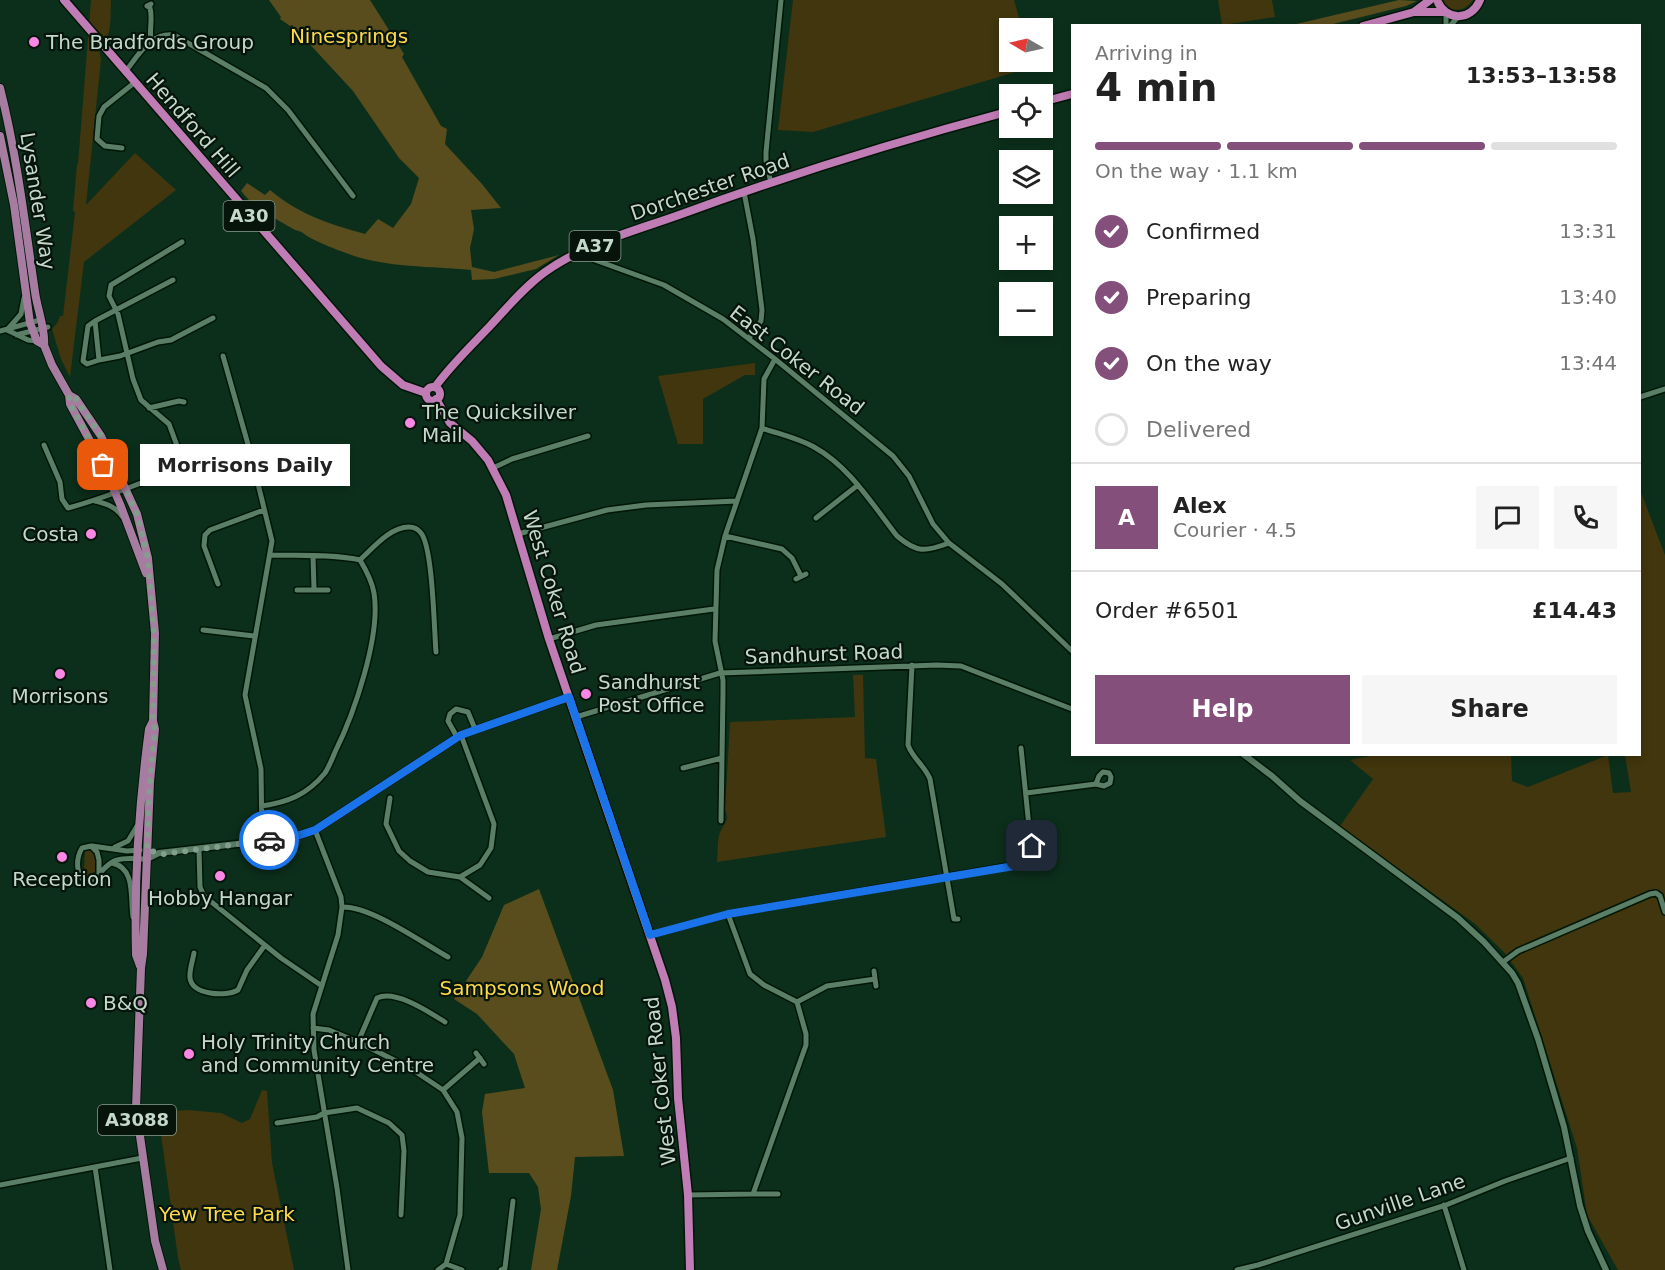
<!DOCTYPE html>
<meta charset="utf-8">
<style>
body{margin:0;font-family:"DejaVu Sans",sans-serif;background:#f6f6f6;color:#222;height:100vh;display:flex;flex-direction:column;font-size:22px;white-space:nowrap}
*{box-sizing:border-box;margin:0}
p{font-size:20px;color:#767676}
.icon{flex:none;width:33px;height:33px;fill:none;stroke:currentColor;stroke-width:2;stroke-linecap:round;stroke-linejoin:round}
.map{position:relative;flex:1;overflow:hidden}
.drawer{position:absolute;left:1071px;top:24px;width:570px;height:732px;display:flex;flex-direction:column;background:#fff;border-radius:0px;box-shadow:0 3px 9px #0003}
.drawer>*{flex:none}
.needle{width:39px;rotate:279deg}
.fabs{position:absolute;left:999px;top:18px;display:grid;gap:12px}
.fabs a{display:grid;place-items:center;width:54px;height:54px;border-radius:0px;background:#fff;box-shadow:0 3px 9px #0003;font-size:30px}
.pin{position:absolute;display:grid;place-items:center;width:51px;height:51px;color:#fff;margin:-26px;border-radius:12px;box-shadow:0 3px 9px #0006}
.courier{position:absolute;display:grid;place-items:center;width:60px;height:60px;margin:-30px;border:4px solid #1a73e8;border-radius:50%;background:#fff;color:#222;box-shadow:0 2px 8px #0007}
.bubble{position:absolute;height:42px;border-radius:0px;background:#fff;box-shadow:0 3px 9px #0003;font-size:20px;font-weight:700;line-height:42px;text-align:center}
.head em{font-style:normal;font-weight:700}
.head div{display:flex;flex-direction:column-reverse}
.head{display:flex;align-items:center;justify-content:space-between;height:102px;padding:0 24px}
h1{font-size:39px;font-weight:700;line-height:45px}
.bar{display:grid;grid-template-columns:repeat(4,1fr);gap:9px 6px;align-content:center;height:72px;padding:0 24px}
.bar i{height:8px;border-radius:4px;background:#e0e0e0}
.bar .selected{background:#844f7a}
.bar p{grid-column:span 4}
.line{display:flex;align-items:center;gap:15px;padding:0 24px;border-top:2px solid #e0e0e0}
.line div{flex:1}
.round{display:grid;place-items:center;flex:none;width:63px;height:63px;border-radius:0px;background:#f6f6f6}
ol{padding:0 24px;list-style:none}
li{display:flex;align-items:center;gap:18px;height:66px}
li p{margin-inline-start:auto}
li .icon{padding:6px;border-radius:50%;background:#844f7a;color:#fff;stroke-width:4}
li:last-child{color:#767676}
li i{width:33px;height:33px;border:3px solid #e0e0e0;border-radius:50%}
.cta{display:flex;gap:12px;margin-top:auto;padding:12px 24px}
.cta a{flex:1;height:69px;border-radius:0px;background:#844f7a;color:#fff;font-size:24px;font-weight:700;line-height:69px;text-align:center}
.cta a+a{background:#f6f6f6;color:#222}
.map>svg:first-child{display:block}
.green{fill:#41360d}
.forest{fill:#594d1d}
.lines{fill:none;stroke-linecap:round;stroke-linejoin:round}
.minor-casing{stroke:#001607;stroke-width:8}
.tertiary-casing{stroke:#001607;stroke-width:9}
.primary-casing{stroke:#001607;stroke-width:10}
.trunk-casing{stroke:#001607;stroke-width:11}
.minor{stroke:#5a7e66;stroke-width:5}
.tertiary{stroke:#5a7e66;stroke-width:6}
.primary{stroke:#a77ca1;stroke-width:8}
.trunk{stroke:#c07cb4;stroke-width:8}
.done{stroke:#849e8d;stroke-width:6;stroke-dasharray:0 10.8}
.route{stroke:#1a73e8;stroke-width:8}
.poi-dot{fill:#fb87e5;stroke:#06140b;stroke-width:2}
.labels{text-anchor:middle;stroke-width:4.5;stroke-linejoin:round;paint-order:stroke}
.shield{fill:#06140b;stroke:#8c9e91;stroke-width:1.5}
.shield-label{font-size:18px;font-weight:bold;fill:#c5d9cb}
.park-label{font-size:20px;fill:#fdd949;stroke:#06140b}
.poi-label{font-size:20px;fill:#c5d9cb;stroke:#06140b;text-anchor:start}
.street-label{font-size:20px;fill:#c5d9cb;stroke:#06140b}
</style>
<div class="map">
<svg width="1665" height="1270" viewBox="0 0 1665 1270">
<rect width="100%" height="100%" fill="#0c2f1b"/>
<path class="green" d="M91 0H111C110 20 113 35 99 50L101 60 86 205 135 153 176 190 84 262 70 377 61 359 52 329 58 322 60 316H63L75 212 73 211 77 164H78Z
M793 0H1014L1022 28H1010V62H1031L1032 67 813 132 778 130Z
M1218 0H1272L1275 17 1222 25Z
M1442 0H1473C1464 13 1450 13 1442 0Z
M755 363V375H745L703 399V444H678L658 376Z
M1640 490 1665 555V1270H1618L1587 1215 1577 1148 1523 978 1504 952 1474 923 1340 826 1373 779 1350 760 1374 755H1511L1512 781 1528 787 1608 755 1613 793 1631 792 1625 755 1640 754Z
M853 675H863L865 758 876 759 886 837 717 862C718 853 717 840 720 832 724 824 730 820 725 810L730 722 855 717Z
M88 849 96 856 97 869 89 877 86 876 84 871 85 851Z
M262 1090 267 1091 272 1163 294 1270H181L178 1258 158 1112 188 1110 221 1113 242 1123 250 1119Z"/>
<path class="forest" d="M269 0H370L404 54 402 57 441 126 447 129 445 144 482 184 501 208 471 210 474 229 470 248 472 267 494 272 559 255 536 269 494 279 472 280 471 270C431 266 384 268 346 253 337 250 315 241 307 236 303 233 301 231 295 230L255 207 241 191 247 183 265 195 270 190C298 214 329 224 365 234L378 219 393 228 411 204 419 178 399 158 353 91 292 25 290 26 280 19 281 17Z
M1399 0 1417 1 1406 6 1329 25H1292Z
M539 889 613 1090 624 1156 575 1157 571 1196 557 1270H531L541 1209 538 1187 529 1173H489L482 1112 485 1094 525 1088 514 1054 477 1014 454 999 482 957 504 905Z"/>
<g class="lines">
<defs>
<path id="minor" d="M1446 13V26
M1450 26 1458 17
M151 40C149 29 153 19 150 8L147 6 151 4
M125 72C138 56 150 32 174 35L266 88 288 110 353 196
M122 148 105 146 97 139 99 116 104 107 134 83
M771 183 766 161V152L781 0
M744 192 753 239 762 310 761 321 749 338
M182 242 111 285 109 296 118 314 133 379 141 400 169 424 185 467
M584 251 595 260 664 285 723 319 775 359 893 456 909 476 933 524 949 543 1002 584 1072 651
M173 280 95 321 99 360 120 356 158 342 171 340 213 318
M95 321 88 326 83 361 87 364 99 360
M7 330 21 314 24 298
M7 330 28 340 37 341
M0 331 40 320
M16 335 48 327
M223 356 251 455 272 541 245 695 261 769 262 841
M1640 397 1665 389
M149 408 179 401 184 402
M762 428C779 434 798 438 814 447 850 467 872 504 897 536 917 553 925 552 949 543
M44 445 60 482 62 499 68 508C118 495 164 471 214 458 226 456 239 456 251 455
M493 468 512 459 588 436
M95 501C106 504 115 506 122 516
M816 518 858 485
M518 534 607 510 646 505 737 501
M725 536 782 549 792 558 801 576
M313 557 314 589
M360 560C373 548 390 527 409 527 414 527 418 529 421 533 433 548 434 629 436 652
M796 579 806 574
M218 584 204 546 205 535 210 530 264 510
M297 590H328
M203 630 254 636
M549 639 596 625 714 609
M912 665 908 745C913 759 925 766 930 779L954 919H958
M576 717 720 673 937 665 961 666 1072 709
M457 737 448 721 450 714 456 709 468 712 475 729
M683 768 722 758
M1026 793 1096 784 1104 786 1110 783 1111 777 1109 773 1103 772 1099 776 1096 784
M390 798 386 824 399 851 410 861 428 872 460 877 480 865 491 848 494 824 461 735
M262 806C288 802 307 795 325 773 329 767 332 759 335 752 354 714 381 636 374 593 372 581 366 570 360 560 331 554 300 556 271 555
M721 821 723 693V680L715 641 717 570 725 536 762 428 764 379 775 359
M315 830 341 897 342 907 338 935 313 1014 314 1050 337 1188 348 1270
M92 846 127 851 140 850
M115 847 128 841 137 826
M199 850 200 887 204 896 281 958 322 986
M112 863C136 868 130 898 133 917
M99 873V860L97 852 91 846 82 848C76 858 75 875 86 882 98 881 103 864 117 860 126 857 137 859 147 859
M460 877 489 898
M342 907C371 906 421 942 448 957
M650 935 728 914 1020 864 1028 857 1031 846 1021 748
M194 953C193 960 189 970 190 978 192 995 226 997 238 990L247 970 265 945
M1503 962 1518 951 1650 894 1656 893 1660 896 1665 912
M874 971 876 986
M797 1002 827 986 875 979
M313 1028 329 1030 358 1042 410 1068 443 1090 457 1112 462 1138 460 1215 446 1264 438 1270
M358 1042 377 998C395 989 429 1012 445 1022
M476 1053 484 1064
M443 1090 480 1058
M277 1123 317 1117 324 1113 357 1108 389 1123 402 1135 404 1151 401 1215
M95 1167 110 1270
M0 1185 142 1158
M753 1194H778
M688 1195 753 1194 806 1045V1034L797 1002 764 985 750 974 728 914
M1444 1205 1464 1270
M446 1264 462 1270
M501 1270 505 1268 513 1201
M1237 1270 1258 1265 1446 1205 1505 1181 1571 1158"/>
<path id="tertiary" d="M1243 754 1272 776 1300 801 1458 918 1484 942 1512 973 1518 983 1538 1039 1564 1127 1580 1206 1588 1231 1606 1270
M147 859 159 853 262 841 300 835 315 830 461 735 569 697"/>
<path id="primary" d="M0 88C17 155 25 224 35 292 37 308 46 331 44 345
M0 136 14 205 30 323 37 341 44 345 52 365 69 395 70 404 103 465 120 504 146 573
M69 395 76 399 101 436 137 514 148 558 155 633 153 721 155 729 150 782 143 954 141 968 136 1108 155 1241 163 1270
M140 966 136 955C134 879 139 804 149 729L153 721"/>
<path id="trunk" d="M64 0 381 366 403 385 426 393
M1437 0C1445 21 1471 22 1480 0
M1414 12H1444
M1363 26 1414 12 1430 0
M1042 102 1072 94
M435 387C451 365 471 346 490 326 507 308 524 287 545 272 584 244 634 231 679 215 788 175 898 141 1010 111
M426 394a7 7 0 1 1 14 0a7 7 0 1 1-14 0Z
M436 399 450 423 472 441 488 460 506 495 549 639 665 980 672 1007 676 1038 678 1098 688 1195 690 1270"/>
</defs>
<use href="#minor" class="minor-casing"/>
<use href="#tertiary" class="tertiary-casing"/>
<use href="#primary" class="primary-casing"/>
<use href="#trunk" class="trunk-casing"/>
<use href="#minor" class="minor"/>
<use href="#tertiary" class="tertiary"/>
<use href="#primary" class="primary"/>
<use href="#trunk" class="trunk"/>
</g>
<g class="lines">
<path class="done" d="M103 465 70 404 69 395 76 399 101 436 137 514 148 558 154 633 153 721 155 729 150 782 147 850 164 854 269 840"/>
<path class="route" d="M269 840 300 835 315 830 461 735 569 697 650 935 728 914 1014 866C1024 862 1029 857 1032 846"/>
</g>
<g class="poi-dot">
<circle cx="34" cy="42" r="6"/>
<circle cx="410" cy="423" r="6"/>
<circle cx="91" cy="534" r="6"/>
<circle cx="60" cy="674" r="6"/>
<circle cx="586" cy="694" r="6"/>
<circle cx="62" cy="857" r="6"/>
<circle cx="220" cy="876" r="6"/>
<circle cx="91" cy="1003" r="6"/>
<circle cx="189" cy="1054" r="6"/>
</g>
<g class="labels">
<g class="shield">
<rect x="223.5" y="201" width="51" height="30" rx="4.5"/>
<rect x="569.5" y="231" width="51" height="30" rx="4.5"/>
<rect x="98" y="1105" width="78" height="30" rx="4.5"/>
</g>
<g class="shield-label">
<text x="249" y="222">A30</text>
<text x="595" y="252">A37</text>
<text x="137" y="1126">A3088</text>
</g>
<g class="park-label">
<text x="349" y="43">Ninesprings</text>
<text x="522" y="995">Sampsons Wood</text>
<text x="227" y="1221">Yew Tree Park</text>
</g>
<g class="poi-label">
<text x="46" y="49">The Bradfords Group</text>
<text x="422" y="419">The Quicksilver<tspan x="422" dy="23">Mail</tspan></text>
<text x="79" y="541" text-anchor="end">Costa</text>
<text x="598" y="689">Sandhurst<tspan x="598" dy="23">Post Office</tspan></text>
<text x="60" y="703" text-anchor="middle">Morrisons</text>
<text x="62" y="886" text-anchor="middle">Reception</text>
<text x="220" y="905" text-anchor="middle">Hobby Hangar</text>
<text x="103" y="1010">B&amp;Q</text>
<text x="201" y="1049">Holy Trinity Church<tspan x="201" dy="23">and Community Centre</tspan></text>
</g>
<g class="street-label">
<text transform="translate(193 125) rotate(49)" y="7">Hendford Hill</text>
<text transform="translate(710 187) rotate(-19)" y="7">Dorchester Road</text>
<text transform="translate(38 201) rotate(81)" y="7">Lysander Way</text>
<text transform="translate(797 360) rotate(38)" y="7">East Coker Road</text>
<text transform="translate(554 592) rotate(73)" y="7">West Coker Road</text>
<text transform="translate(824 654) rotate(-2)" y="7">Sandhurst Road</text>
<text transform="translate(660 1081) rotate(-96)" y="7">West Coker Road</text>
<text transform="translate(1400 1202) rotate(-19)" y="7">Gunville Lane</text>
</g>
</g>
</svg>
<div class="fabs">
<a><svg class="needle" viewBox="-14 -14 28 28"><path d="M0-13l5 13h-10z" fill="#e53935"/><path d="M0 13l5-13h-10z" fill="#767676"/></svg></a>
<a><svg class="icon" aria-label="locate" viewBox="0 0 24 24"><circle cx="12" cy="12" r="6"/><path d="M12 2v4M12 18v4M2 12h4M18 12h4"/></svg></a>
<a><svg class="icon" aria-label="layers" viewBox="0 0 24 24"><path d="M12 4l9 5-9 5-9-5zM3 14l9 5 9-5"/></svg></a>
<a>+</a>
<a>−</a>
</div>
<div class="pin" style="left:103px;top:465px;background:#ea580c"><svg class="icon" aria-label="bag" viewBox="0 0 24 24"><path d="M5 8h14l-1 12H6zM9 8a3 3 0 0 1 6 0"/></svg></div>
<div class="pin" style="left:1032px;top:846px;background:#1f2937"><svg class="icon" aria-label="home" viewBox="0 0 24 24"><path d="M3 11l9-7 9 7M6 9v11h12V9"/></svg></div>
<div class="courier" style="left:269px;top:840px"><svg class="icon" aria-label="car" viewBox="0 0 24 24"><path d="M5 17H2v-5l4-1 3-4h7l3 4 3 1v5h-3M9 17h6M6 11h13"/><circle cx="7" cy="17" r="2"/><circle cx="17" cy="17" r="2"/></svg></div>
<div class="bubble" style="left:140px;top:444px;width:210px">Morrisons Daily</div>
<section class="drawer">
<div class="head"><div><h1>4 min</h1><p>Arriving in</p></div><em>13:53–13:58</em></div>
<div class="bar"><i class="selected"></i><i class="selected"></i><i class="selected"></i><i></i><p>On the way · 1.1 km</p></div>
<ol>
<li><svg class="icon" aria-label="check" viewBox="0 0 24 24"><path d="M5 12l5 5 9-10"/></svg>Confirmed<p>13:31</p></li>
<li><svg class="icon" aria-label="check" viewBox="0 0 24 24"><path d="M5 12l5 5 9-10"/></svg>Preparing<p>13:40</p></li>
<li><svg class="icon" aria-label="check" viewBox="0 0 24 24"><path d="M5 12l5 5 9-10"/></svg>On the way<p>13:44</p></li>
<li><i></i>Delivered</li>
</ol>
<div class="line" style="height:108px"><b class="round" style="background:#844f7a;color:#fff">A</b><div><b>Alex</b><p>Courier · 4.5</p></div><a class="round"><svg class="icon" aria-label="chat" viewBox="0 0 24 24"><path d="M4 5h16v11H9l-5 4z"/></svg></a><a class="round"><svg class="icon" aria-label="phone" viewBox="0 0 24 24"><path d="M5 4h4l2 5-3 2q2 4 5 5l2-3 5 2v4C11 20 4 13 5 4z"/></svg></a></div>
<div class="line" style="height:78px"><div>Order #6501</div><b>£14.43</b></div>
<div class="cta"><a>Help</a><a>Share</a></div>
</section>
</div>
